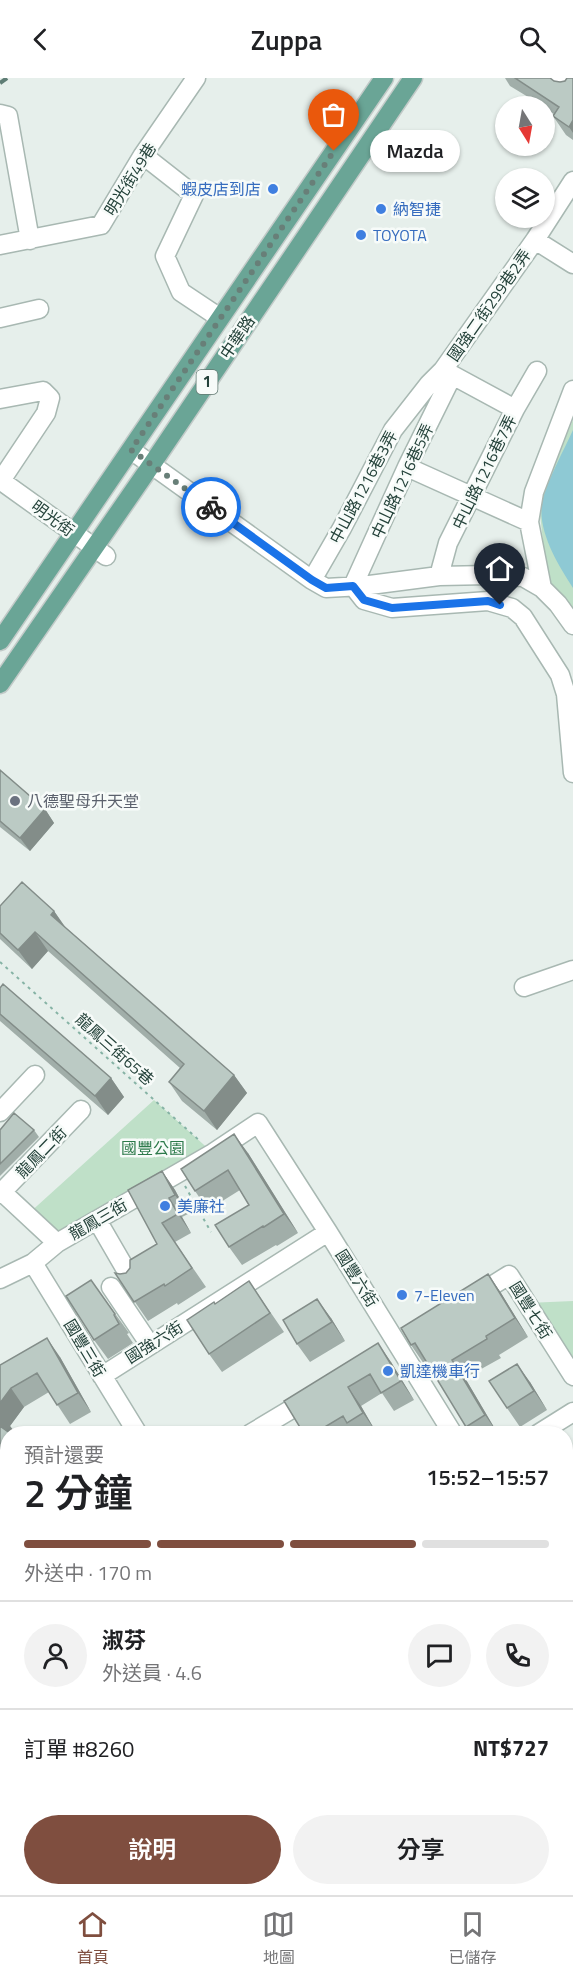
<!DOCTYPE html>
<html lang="zh-TW">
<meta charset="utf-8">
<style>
body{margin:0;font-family:"Titillium Web","Noto Sans TC",sans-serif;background:#f2f2f2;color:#202124;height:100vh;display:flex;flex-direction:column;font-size:22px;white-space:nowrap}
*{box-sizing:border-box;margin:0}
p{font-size:20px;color:#757577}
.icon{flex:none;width:33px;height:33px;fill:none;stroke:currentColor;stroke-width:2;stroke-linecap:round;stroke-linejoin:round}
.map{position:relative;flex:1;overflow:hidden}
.side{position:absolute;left:0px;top:1348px;width:573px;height:470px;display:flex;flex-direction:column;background:#fff;border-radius:24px 24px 0 0;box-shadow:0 2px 4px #0004}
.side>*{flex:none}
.needle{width:39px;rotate:169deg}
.buttons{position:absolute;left:495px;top:18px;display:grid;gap:12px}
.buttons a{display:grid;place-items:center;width:60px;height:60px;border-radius:50%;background:#fff;box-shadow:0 2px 4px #0004;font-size:30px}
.pin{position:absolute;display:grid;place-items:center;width:51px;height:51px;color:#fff;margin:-62px -26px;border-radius:50% 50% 50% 0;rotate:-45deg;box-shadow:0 0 6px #0007}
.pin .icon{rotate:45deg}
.courier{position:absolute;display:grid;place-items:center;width:60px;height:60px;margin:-30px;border:4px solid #1a73e8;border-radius:50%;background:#fff;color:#222;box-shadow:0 2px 8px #0007}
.bubble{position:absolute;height:42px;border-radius:21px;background:#fff;box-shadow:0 2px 4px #0004;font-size:20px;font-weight:600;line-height:42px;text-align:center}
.head em{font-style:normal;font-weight:600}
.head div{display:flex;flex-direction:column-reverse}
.head{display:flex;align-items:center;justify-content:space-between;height:102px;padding:0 24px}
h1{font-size:39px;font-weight:600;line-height:45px}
.bar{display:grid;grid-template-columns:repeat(4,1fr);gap:9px 6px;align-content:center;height:72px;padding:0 24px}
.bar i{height:8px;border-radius:4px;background:#e0e0e0}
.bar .active{background:#7f4e3f}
.bar p{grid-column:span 4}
.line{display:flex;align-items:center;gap:15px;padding:0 24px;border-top:2px solid #e0e0e0}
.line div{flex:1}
.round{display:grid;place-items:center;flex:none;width:63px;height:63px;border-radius:32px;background:#f2f2f2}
.action{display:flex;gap:12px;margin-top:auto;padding:12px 24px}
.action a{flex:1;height:69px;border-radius:36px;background:#7f4e3f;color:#fff;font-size:24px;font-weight:600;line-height:69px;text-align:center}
.action a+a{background:#f2f2f2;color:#202124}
header{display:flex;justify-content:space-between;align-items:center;height:78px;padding:0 24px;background:#fff;font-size:27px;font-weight:600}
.dock{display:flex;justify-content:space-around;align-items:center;height:84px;border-top:2px solid #e0e0e0;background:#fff;font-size:16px;color:#757577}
.dock a{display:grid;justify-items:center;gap:3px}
.dock .active{color:#7f4e3f}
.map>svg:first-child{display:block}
.green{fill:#bfe0c8}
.water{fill:#8ec9d4}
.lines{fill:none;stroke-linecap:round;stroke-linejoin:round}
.minor-casing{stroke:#a8b8b2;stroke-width:21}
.major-casing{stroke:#c2cac8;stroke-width:21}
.path{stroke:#86b3a5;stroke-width:2;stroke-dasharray:3 4.5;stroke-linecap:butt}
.minor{stroke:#fff;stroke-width:18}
.major{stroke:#6aa596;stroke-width:18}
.rail{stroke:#5f7d75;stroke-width:4;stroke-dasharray:12 6;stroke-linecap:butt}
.wall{fill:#a1aea9}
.shaded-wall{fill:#838d89}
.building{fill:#bbcac4;stroke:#838d89;stroke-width:1.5}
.done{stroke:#687f78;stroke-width:6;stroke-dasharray:0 10.8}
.route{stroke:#1a73e8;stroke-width:8}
.shop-dot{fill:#3f7fe0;stroke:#f7fbf9;stroke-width:2}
.worship-dot{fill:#6b7280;stroke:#f7fbf9;stroke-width:2}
.labels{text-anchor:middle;stroke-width:5;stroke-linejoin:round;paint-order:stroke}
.shield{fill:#f7fbf9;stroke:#637a73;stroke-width:1.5}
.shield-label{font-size:15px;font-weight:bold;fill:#24423a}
.street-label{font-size:16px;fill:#24423a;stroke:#f7fbf9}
.shop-label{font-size:16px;fill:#366cbe;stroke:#f7fbf9;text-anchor:start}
.worship-label{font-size:16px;fill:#5b616d;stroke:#f7fbf9;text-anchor:start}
.park-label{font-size:16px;fill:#2d7a4b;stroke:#f7fbf9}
</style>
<header><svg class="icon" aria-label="back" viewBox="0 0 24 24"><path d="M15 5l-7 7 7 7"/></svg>Zuppa<svg class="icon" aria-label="search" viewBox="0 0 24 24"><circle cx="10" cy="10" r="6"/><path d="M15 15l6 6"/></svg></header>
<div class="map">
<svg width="573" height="1817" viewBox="0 0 573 1817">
<rect width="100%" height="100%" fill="#e6efeb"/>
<path class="green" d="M573 342V541L555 518 546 492 539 426 547 401Z
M154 1022 213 1075 57 1165 27 1137Z
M573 1223V1296L527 1225Z
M0 1648 8 1660 7 1796 0 1801Z"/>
<path class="water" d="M573 352V510C558 487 535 450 543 420 550 397 563 374 573 352Z"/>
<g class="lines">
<defs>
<path id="minor" d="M555 0 573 12
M0 36 8 38 30 162
M143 77 194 117 165 178 181 214 220 240
M535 162 573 186
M0 167 101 147 143 77 196 0
M0 240 39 231
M443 292 515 331
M0 321 43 313 50 320 46 335 0 404
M131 372 312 502 326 510 362 508 439 498 489 497 523 499 542 510 558 526 573 547
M407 389 529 444
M0 402 106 478
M439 498 448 465 515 331 537 293
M312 502 342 450 393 352 429 306 443 292 535 162 573 103
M353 508 364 522 392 530 488 523 512 530 523 539 560 597 566 616 573 695
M353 508 407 389 452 298
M542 510 529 444 534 414 573 312
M524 909 573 892
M0 1034 35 997
M0 1112 57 1165
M0 1116 81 1032
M97 1142 133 1204
M33 1185 138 1356
M0 1201 33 1185 57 1165 213 1075 258 1045 328 1154 453 1356
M111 1209 150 1267
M474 1219 509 1197 573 1298
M102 1298 328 1154
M250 1356 310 1320
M538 1356 573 1334
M0 1426 8 1432
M0 1515 8 1510
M566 1546 573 1557
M0 1635 8 1647
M566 1714 573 1709
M0 1809 5 1817
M108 1810 112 1817
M233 1810 235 1817
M404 1817 415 1810"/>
<path id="major" d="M0 563 384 0
M0 606 152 386 413 0"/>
</defs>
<use href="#minor" class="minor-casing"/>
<use href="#major" class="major-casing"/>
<path class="path" d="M0 884 201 1064
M185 1108 211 1154"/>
<use href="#minor" class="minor"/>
<use href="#major" class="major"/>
<path class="rail" d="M0 5 7 0"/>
</g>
<path class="wall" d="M505 0H550L554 3 560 4 573 0V62L566 57 553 38 554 36 544 30V28H543L510 8Z
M0 692 45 731 54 745 30 773 0 749Z
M0 828 54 833 66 850 234 997 247 1015 217 1052 182 1023 169 1004 180 990 48 873 32 891 0 861Z
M0 910 111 1000 124 1019 108 1037 0 943Z
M0 1052H34L39 1059 0 1098Z
M248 1075 298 1155 277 1168 276 1167 242 1187 229 1169 249 1127 240 1112 208 1132 195 1113Z
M162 1093 175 1112 188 1136 182 1139 191 1155 175 1164 206 1209 178 1227 177 1225 148 1243 115 1195 120 1196 126 1195 157 1166Z
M488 1196 501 1215 528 1259 499 1277 501 1280 465 1300 498 1356H471L427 1284 424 1286 411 1267Z
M91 1202 129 1255 127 1256 133 1265 108 1281 94 1262Z
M249 1203 284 1254 222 1294 209 1276 215 1226Z
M331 1240 345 1263 310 1284 297 1266Z
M60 1279 91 1334 70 1346 49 1314 24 1329 10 1348 13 1352 11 1355 8 1356V1394L0 1389V1287Z
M391 1284 414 1322 394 1333 382 1315 361 1328 376 1354 373 1356H304L284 1323Z
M530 1304 547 1332 520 1349 507 1330Z
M566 1442 573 1454V1458L566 1463Z
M8 1512V1570L0 1574V1516Z
M566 1565 573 1578V1620L566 1625Z
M566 1767 571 1777 566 1780Z
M498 1810H516L505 1817H503Z"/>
<path class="shaded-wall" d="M573 42V55L569 49Z
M45 731 54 745 30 773 20 760Z
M54 833 67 852 51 837Z
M35 854 48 873 32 891 18 872Z
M234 997 247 1015 217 1052 204 1033Z
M111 1000 124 1019 108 1037 95 1018Z
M234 1056 248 1075 298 1155 284 1136Z
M162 1093 175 1112 188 1136 175 1117Z
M169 1120 182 1139 191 1155 178 1136Z
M488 1196 501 1215 528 1259 515 1240Z
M317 1221 331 1240 345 1263 332 1244Z
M47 1260 60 1279 91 1334 78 1315Z
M378 1265 391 1284 414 1322 401 1303Z
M452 1282 465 1300 498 1356 485 1337Z
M517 1286 530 1304 547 1332 534 1313Z
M348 1309 361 1328 376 1354 363 1335Z
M11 1310 24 1329 10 1348 13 1352 10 1356 0 1354V1325Z"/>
<path class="building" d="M515 0H550L554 3 560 4 565 3 567 0H573V42L569 49 553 38 559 29Z
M0 692 45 731 20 760 0 743Z
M22 804 54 833 51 837 234 997 204 1033 169 1004 184 986 35 854 18 872 0 855V828Z
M3 906 111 1000 95 1018 0 936V910Z
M14 1035 34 1052 0 1086V1052Z
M234 1056 284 1136 264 1149 263 1148 229 1169 215 1147 249 1127 228 1092 195 1113 181 1091Z
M162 1093 175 1117 169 1120 178 1136 162 1145 192 1190 165 1208 164 1206 134 1224 115 1195 120 1196 126 1195 130 1190V1182L157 1166 128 1112Z
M488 1196 515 1240 486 1258 487 1261 452 1282 485 1337 466 1349 415 1265 411 1267 401 1250Z
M91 1202 115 1236 114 1237 119 1246 94 1262 66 1218Z
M249 1203 270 1235 209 1276 187 1242 214 1224 215 1226Z
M317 1221 332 1244 297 1266 283 1242Z
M47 1260 78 1315 57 1327 37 1295 11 1310 0 1325V1287Z
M378 1265 401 1303 381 1315 370 1296 348 1309 363 1335 347 1345 343 1338 323 1350 327 1356H304L284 1323Z
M517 1286 534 1313 507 1330 489 1303Z
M0 1348 11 1356H8V1384L0 1379Z
M8 1512V1556L0 1560V1516Z
M566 1567 573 1579V1601L566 1606Z
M573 1792V1817H534L544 1810H566V1797Z
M38 1813 41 1817H31Z"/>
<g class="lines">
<path class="done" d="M211 429 131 372 334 73"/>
<path class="route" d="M211 429 312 502 326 510 353 508 364 522 392 530 488 523 500 527"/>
</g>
<g class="shop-dot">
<circle cx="273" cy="111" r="6"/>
<circle cx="381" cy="131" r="6"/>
<circle cx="361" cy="157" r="6"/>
<circle cx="165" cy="1128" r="6"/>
<circle cx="402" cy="1217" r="6"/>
<circle cx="388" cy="1293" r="6"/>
</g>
<circle class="worship-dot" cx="15" cy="723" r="6"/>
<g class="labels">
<rect class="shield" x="196.5" y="292" width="21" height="24" rx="4.5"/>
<g class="shield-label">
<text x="207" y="309">1</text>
</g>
<g class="street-label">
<text transform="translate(130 101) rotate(-58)" y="6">明光街49巷</text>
<text transform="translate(489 227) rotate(-55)" y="6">國強二街299巷2弄</text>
<text transform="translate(237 259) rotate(-56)" y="6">中華路</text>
<text transform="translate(484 394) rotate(-64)" y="6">中山路1216巷7弄</text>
<text transform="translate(402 403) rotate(-65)" y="6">中山路1216巷5弄</text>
<text transform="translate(363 409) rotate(-62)" y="6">中山路1216巷3弄</text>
<text transform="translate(53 440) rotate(36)" y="6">明光街</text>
<text transform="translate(115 971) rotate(42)" y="6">龍鳳三街65巷</text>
<text transform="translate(41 1074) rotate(-46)" y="6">龍鳳二街</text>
<text transform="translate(98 1141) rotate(-30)" y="6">龍鳳三街</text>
<text transform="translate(357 1200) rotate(58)" y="6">國豐六街</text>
<text transform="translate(531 1232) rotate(58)" y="6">國豐七街</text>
<text transform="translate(154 1264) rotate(-32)" y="6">國強六街</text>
<text transform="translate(85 1270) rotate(59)" y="6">國豐三街</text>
</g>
<g class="shop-label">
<text x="261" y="117" text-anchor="end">蝦皮店到店</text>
<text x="393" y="137">納智捷</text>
<text x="373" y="163">TOYOTA</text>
<text x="177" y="1134">美廉社</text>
<text x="414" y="1223">7-Eleven</text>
<text x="400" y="1299">凱達機車行</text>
</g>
<g class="worship-label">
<text x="27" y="729">八德聖母升天堂</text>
</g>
<g class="park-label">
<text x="153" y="1076">國豐公園</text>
</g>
</g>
</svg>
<div class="buttons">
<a><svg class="needle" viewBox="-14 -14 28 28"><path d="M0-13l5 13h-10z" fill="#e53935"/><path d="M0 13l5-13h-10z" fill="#757577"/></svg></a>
<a><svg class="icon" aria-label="layers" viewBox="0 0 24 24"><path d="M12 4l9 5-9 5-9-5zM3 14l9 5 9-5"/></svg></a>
</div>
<div class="pin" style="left:334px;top:73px;background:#ea580c"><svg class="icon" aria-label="bag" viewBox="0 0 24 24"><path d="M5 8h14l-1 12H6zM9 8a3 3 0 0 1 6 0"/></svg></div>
<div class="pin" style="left:500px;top:527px;background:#1f2937"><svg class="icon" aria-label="home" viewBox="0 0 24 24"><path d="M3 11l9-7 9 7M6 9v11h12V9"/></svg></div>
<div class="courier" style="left:211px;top:429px"><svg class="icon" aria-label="bike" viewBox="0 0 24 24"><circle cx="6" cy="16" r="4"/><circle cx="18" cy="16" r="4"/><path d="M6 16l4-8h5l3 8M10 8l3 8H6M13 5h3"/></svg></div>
<div class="bubble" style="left:370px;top:52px;width:90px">Mazda</div>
<section class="side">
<div class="head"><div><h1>2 分鐘</h1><p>預計還要</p></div><em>15:52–15:57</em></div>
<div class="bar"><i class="active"></i><i class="active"></i><i class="active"></i><i></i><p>外送中 · 170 m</p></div>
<div class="line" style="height:108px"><a class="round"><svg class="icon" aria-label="person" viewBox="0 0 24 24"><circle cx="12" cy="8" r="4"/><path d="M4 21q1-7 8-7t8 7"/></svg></a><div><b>淑芬</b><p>外送員 · 4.6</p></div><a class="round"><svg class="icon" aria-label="chat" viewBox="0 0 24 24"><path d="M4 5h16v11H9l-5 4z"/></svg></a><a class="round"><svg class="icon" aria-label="phone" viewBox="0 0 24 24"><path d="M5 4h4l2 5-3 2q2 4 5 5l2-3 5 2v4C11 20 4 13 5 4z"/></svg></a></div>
<div class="line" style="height:78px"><div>訂單 #8260</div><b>NT$727</b></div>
<div class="action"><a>說明</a><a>分享</a></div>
</section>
</div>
<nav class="dock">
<a class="active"><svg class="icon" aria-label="home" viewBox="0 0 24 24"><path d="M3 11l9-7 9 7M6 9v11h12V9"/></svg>首頁</a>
<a><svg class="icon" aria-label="map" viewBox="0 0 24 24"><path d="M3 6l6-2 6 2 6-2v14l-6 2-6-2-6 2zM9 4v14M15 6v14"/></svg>地圖</a>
<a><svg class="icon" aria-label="saved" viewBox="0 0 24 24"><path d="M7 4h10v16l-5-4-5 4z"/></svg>已儲存</a>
</nav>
